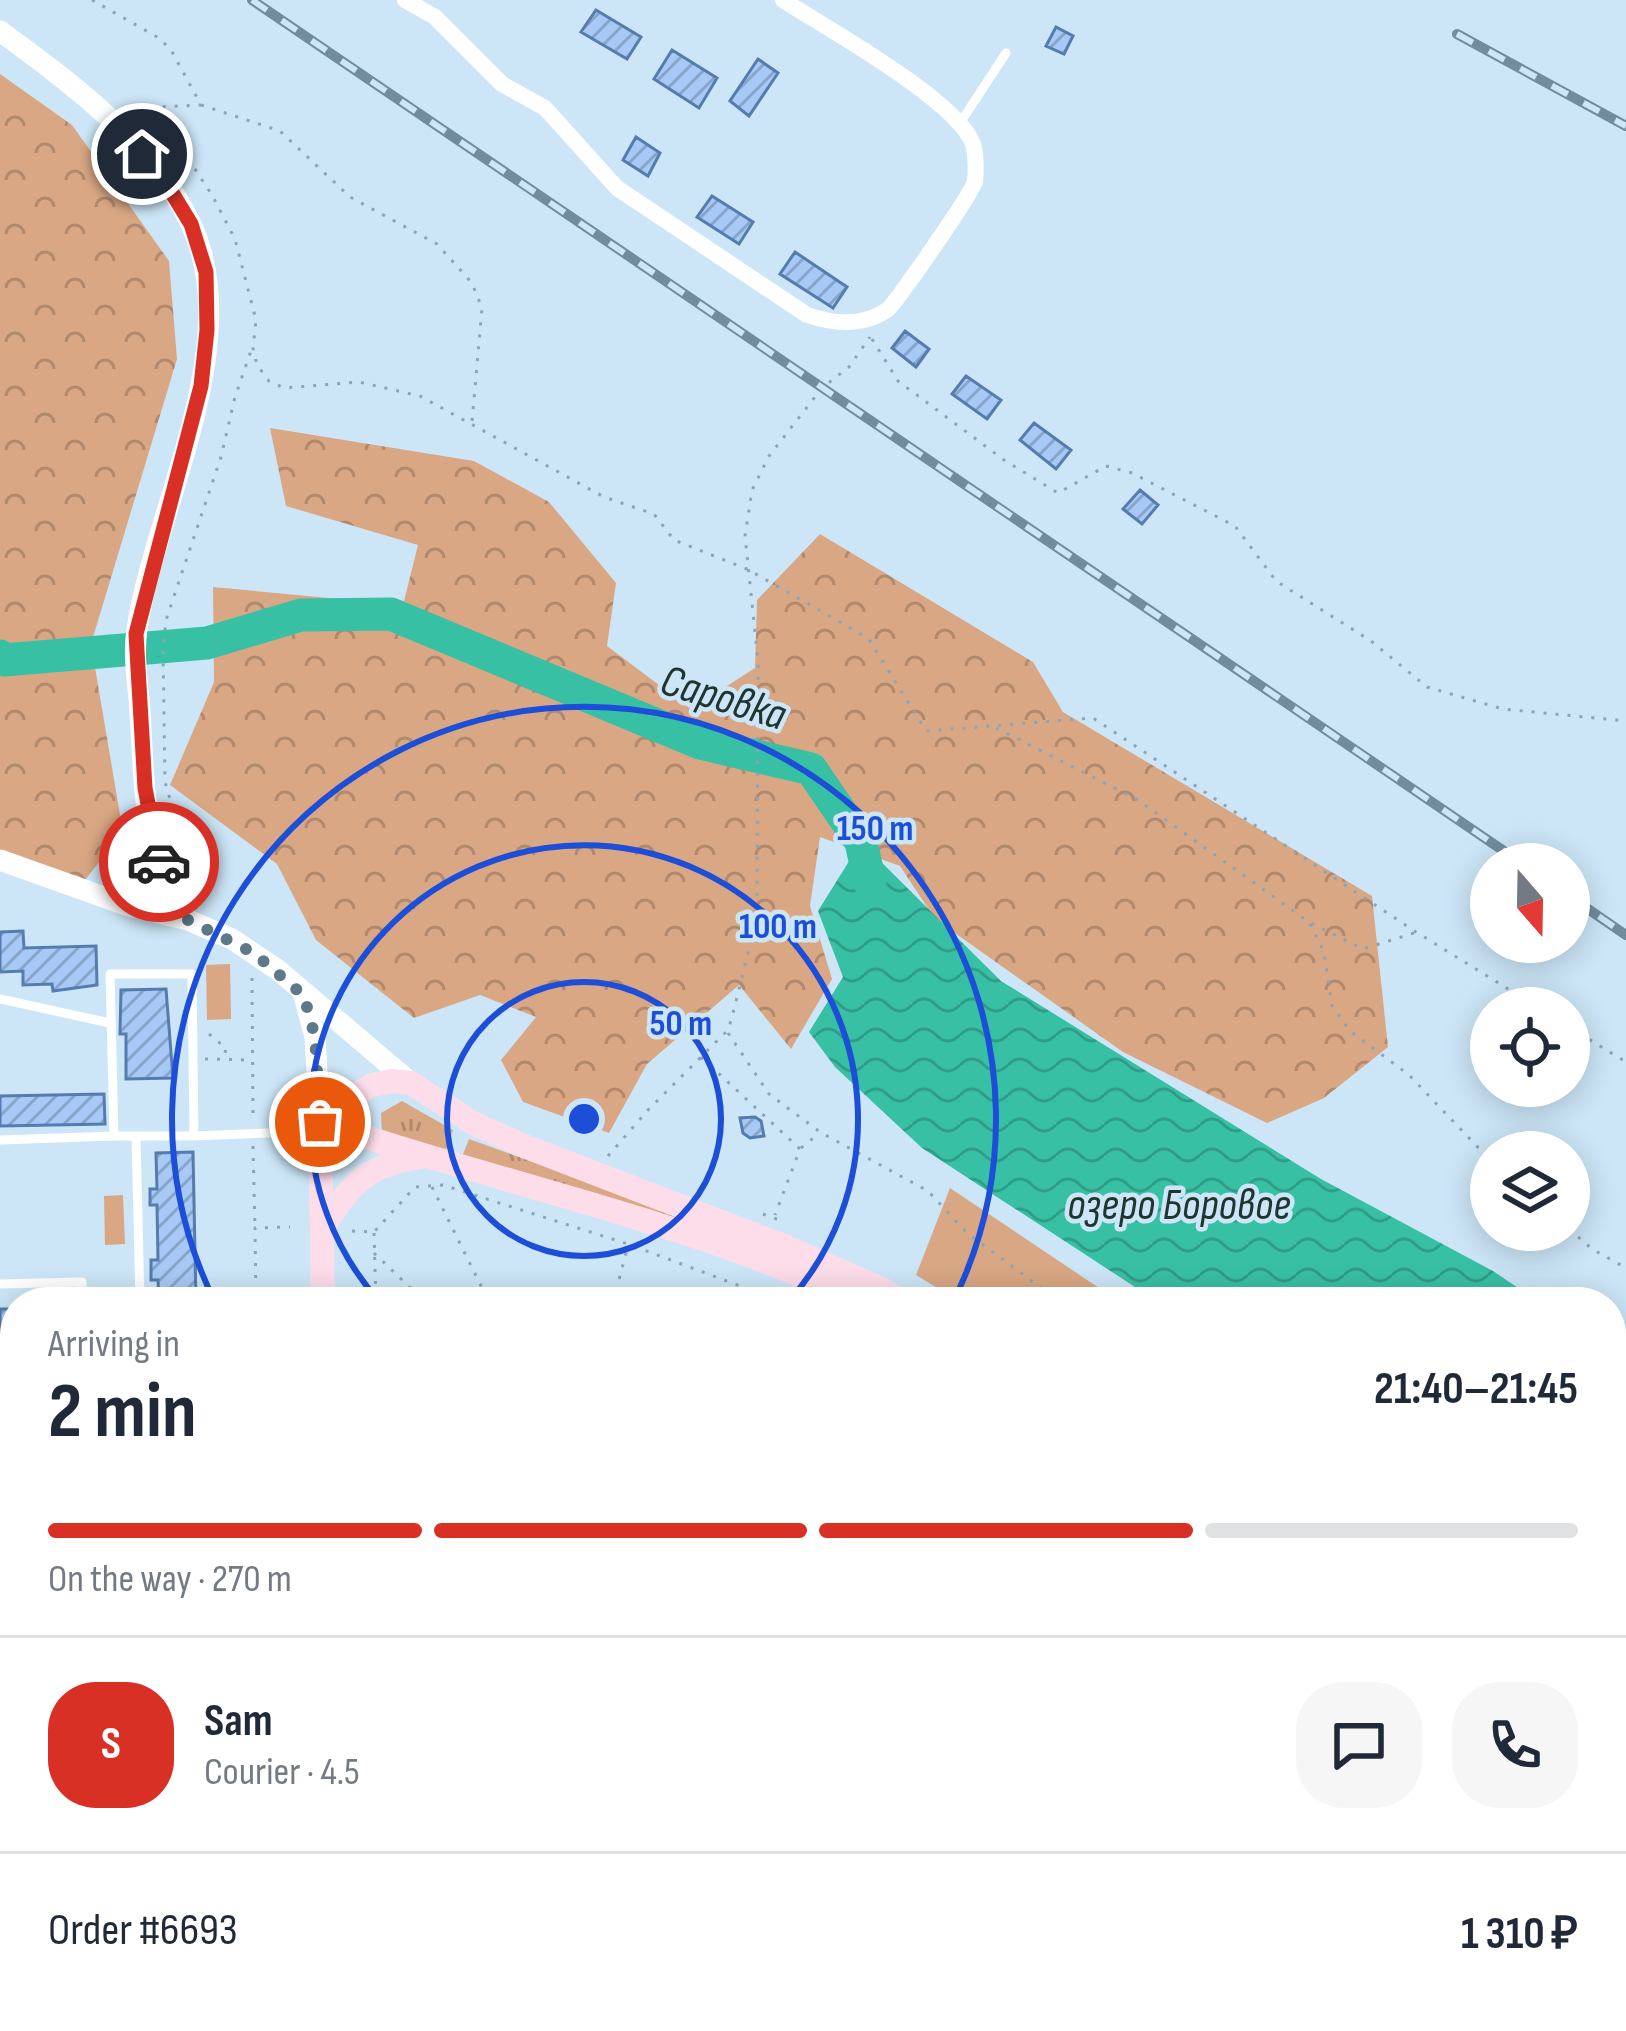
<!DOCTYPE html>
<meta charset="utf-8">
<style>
body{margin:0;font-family:"Sofia Sans Condensed",sans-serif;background:#f6f6f7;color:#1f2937;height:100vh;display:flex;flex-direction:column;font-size:45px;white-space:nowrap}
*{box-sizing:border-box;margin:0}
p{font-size:39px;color:#747a83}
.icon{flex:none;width:66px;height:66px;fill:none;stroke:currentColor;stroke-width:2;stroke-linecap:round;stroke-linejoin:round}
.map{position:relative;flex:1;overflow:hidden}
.panel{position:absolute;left:0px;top:1287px;width:1626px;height:744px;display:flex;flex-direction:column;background:#fff;border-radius:48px 48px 0 0;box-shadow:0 6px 30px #0003}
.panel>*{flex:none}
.needle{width:78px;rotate:160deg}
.fabs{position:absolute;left:1470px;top:843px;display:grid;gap:24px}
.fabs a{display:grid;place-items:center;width:120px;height:120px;border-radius:50%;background:#fff;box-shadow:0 6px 30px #0003;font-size:60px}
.pin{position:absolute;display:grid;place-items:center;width:102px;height:102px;color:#fff;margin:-51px;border:6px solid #fff;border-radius:50%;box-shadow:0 3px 12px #0007}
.courier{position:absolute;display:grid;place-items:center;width:120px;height:120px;margin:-60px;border:9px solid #d93025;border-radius:50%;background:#fff;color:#222;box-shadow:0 3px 15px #0007}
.head em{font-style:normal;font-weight:700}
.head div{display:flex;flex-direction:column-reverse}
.head{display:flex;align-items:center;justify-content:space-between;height:204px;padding:0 48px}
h1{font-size:78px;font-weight:700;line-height:90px}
.bar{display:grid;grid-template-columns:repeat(4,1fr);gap:18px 12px;align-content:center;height:144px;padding:0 48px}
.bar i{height:15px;border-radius:9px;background:#e0e1e3}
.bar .selected{background:#d93025}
.bar p{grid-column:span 4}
.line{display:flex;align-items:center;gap:30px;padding:0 48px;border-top:3px solid #e0e1e3}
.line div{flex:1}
.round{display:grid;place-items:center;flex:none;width:126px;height:126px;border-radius:48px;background:#f6f6f7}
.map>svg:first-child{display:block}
.grass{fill:url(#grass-tufts)}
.forest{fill:url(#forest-crowns)}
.park{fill:#d9a784}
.water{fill:url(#water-waves)}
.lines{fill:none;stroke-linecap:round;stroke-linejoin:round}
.stream{stroke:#38c0a4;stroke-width:6}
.river{stroke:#38c0a4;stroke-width:33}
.building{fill:url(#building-hatch);stroke:#557caf;stroke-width:3}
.path{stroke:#8aa5b6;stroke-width:3;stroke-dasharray:3 9;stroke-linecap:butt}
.service{stroke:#fff;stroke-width:9}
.minor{stroke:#fff;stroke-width:16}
.tertiary{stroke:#fff;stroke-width:21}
.secondary{stroke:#fdddea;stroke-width:24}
.rail-casing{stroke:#718d9d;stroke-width:10}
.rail{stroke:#cce6f7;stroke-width:6;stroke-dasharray:18;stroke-linecap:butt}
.done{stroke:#5d7989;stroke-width:12;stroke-dasharray:0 21.6}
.route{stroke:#d93025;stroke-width:15}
.ring{fill:none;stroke:#1d4ed8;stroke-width:6}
.labels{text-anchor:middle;stroke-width:9;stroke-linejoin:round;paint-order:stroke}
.water-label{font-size:45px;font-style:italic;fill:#1f3630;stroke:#cce6f7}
.centre{fill:#1d4ed8;stroke:#cce6f7;stroke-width:6}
.ring-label{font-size:36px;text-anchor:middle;font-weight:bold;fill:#1d4ed8;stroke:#cce6f7;stroke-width:9;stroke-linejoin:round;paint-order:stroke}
</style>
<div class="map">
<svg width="1626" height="2031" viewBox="0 0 1626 2031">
<defs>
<pattern id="grass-tufts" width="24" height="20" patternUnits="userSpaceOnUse" patternTransform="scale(3)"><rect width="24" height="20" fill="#d9a784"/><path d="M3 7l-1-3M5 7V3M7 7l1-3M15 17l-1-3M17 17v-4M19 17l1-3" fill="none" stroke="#b0896e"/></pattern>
<pattern id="forest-crowns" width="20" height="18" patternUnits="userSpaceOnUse" patternTransform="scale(3)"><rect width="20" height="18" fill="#d9a784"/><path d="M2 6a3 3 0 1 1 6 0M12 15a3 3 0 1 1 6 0" fill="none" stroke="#b0896e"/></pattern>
<pattern id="water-waves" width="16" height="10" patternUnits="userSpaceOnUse" patternTransform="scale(3)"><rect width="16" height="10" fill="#38c0a4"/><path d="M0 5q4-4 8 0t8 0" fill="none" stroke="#2f9d88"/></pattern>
<pattern id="building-hatch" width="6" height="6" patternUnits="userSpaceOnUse" patternTransform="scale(3)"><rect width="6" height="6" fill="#a8c9f6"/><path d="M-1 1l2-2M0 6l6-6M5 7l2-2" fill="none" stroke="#88a5c9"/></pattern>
</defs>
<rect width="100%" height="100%" fill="#cce6f7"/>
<path class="grass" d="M402 1101 453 1130 444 1156 382 1132 381 1113Z
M469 1139 776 1249 460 1162Z"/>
<path class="forest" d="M0 74 72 125 169 261 177 359 91 644 123 832 85 880 0 852Z
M270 428 474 461 549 502 616 583 607 646 691 709 755 668 757 600 820 534 1033 662 1063 712 1372 896 1388 1047 1324 1098 1267 1123 1123 1052 935 919 900 866 820 837 810 906 832 979 791 1049 739 985 647 1064 609 1133 523 1102 501 1060 536 1017 480 995 414 1018 316 940 277 864 170 785 214 682 213 587 403 605 418 545 286 506Z
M848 2016H1035L1028 2031H852Z"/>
<path class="park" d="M230 964 231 1019 207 1020 206 965Z
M950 1188 1120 1302H960L916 1275Z
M123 1195 125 1244 105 1245 104 1196Z
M1611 1661 1626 1673V1782L1611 1771Z"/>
<path class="water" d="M861 842 1001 981 1321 1179 1493 1271 1539 1302H1158L922 1148 835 1067 809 1032 843 977 818 911Z
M1611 1355 1626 1370V1644L1611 1633Z"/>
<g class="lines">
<path class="stream" d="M901 2031 906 2016"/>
<path class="river" d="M0 656 4 660 207 643 301 615 391 614 700 743 811 769 861 842 870 883"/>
</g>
<path class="building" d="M596 10 641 37 627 59 581 32Z
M1056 27 1073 36 1064 54 1046 46Z
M672 50 717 78 699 108 654 79Z
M758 59 778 73 749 116 730 101Z
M636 137 660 153 648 176 623 160Z
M712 196 753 222 739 244 697 217Z
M795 252 847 287 833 308 780 274Z
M905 331 929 349 916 367 892 348Z
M966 376 1001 400 987 419 952 394Z
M1034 423 1071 450 1056 469 1020 440Z
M1140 490 1158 505 1142 524 1123 509Z
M23 931 24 948 96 946 97 985 53 991 52 984 23 985V971L0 972V932Z
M166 989 173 1078 126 1079V1034H120L121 990Z
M104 1094 105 1124 0 1126V1096Z
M755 1117 761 1121 764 1136 750 1138 743 1133 740 1118Z
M193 1152 196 1302H159L158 1280H151V1260H158L157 1205H150V1189H157L156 1153Z
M0 1309H15V1343H0Z
M0 1489H15V1522H0Z
M0 1625H15V1664H1Z
M0 1922H13L15 1993H0Z
M184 2016H236V2031H184Z
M566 2016H608V2031H567Z
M702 2016H739L740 2031H702Z
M1087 2016H1133L1134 2031H1088Z
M1249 2016H1255L1260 2031H1212L1211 2027Z"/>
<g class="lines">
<path class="path" d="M92 0 159 38 171 50 201 105 157 107
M201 105 280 131 350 197 437 244 472 283 482 308 472 422
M135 112 143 105 154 107 212 195 235 239 256 320 253 348 257 365 269 381 284 388 359 382 420 396 604 497 654 514 674 540 747 569 868 638 926 731 1093 718 1416 932 1539 1008
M872 339 898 381 1004 460 1058 493 1106 466 1132 473 1235 526 1276 581 1371 641 1427 687 1503 709 1626 721
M996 728 1138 800 1309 922 1363 949 1414 933
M196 890 165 782 163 647 166 620 221 457 235 397 252 348
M1310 924 1324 952 1332 1006 1350 1031 1409 1075 1491 1161
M252 978 253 1118
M1569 1027 1626 1062
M728 1033 769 1094 820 1132 928 1191 966 1232 1060 1302
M209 1034 226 1048 224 1058
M701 1057 800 1149 775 1215
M205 1059 249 1060
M253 1146 255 1228
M801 1148 817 1135
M608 1156 648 1110 727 1031 731 1021 757 917 758 661 745 536 752 490 769 456 822 388 849 367 870 337
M432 1187 489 1302
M763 1214 782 1221
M1569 1229 1592 1249 1626 1268
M352 1231 374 1232 415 1187 443 1185 628 1244 783 1302
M374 1233 376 1302
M374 1253 425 1302
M924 1295 937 1302
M256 1302 255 1228 290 1227
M613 1302 628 1246
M1017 1302 1032 1283
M1611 1718 1626 1730
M1611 1914 1626 1928
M1611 2010 1626 2009
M1617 2010 1626 1962
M271 2016V2031
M388 2016 389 2031
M435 2016 446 2031
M671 2016 672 2031
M1180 2016 1183 2031
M1192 2031 1193 2026 1220 2016"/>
<path class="service" d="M960 123 1006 53
M110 974H192L194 1136H114Z
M0 999 110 1023
M136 1136 140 1302
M194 1136 320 1131
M0 1140 114 1136
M0 1284 82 1282V1302
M0 1360 4 1359 6 1428H15
M0 1543 15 1542
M0 1682H15
M0 2011H15
M29 2016 30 2031
M105 2016V2031
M503 2016V2031
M635 2016 636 2031
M758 2016V2031
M1059 2016 1061 2031
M1514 2016 1554 2023V2031"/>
<path class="minor" d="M405 0 435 17 502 84 545 108 617 188 807 315C834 324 862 327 887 310 896 303 973 192 975 181 976 172 976 153 973 144 957 100 826 28 783 0"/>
<path class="tertiary" d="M0 31C71 83 150 141 190 222 248 341 155 508 137 629 133 656 138 684 140 711 143 758 143 809 156 855 163 878 176 899 188 920
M0 860 129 906 188 920 232 939 278 970 411 1083
M304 996 315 1037 320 1122"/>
<path class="secondary" d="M320 1122 336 1107 372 1085 392 1081 411 1083 473 1123 519 1144 784 1246 882 1289 902 1302
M320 1122C499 1184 689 1220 860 1302
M320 1122 323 1302
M323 1228C351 1183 367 1165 420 1157
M1611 1811 1626 1822
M1611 1855 1626 1867
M333 2016V2031"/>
<defs>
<path id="rail" d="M252 0 1523 864
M1457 34 1626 126
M1569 896 1626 935"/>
</defs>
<use href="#rail" class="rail-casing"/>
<use href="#rail" class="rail"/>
</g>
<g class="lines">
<path class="done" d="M159 862 188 920 254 953 304 996 315 1037 320 1122"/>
<path class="route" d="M142 154 166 183 191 224 206 272 207 330 201 386 136 634 145 788 159 862"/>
</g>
<g class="ring">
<circle cx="584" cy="1119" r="137"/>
<path d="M379 1301A274 274 0 1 1 789 1301"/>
<path d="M214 1300A412 412 0 1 1 954 1300"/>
</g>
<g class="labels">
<g class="water-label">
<text transform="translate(724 696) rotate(17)" y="16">Саровка</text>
<text x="1179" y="1219">озеро Боровое</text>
</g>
</g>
<circle cx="584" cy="1119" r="18" class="centre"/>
<g class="ring-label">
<text x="875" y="840">150 m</text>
<text x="778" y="938">100 m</text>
<text x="681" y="1035">50 m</text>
</g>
</svg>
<div class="fabs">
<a><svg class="needle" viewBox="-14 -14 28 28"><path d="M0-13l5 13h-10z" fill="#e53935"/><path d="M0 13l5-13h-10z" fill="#747a83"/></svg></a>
<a><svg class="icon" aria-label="locate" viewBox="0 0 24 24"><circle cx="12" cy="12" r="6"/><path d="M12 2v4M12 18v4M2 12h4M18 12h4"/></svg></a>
<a><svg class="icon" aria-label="layers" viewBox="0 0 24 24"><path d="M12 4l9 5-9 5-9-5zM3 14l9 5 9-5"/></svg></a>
</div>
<div class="pin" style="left:320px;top:1122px;background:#ea580c"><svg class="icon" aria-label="bag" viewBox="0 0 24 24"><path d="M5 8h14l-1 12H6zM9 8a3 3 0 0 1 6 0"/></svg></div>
<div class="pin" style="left:142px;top:154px;background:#1f2937"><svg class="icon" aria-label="home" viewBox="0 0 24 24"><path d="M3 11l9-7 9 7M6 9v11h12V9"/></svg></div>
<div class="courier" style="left:159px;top:862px"><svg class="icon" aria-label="car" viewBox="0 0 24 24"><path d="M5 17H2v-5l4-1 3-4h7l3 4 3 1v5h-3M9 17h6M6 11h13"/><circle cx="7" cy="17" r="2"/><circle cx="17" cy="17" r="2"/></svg></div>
<section class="panel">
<div class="head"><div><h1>2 min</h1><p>Arriving in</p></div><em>21:40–21:45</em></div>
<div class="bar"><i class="selected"></i><i class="selected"></i><i class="selected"></i><i></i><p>On the way · 270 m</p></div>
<div class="line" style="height:216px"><b class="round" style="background:#d93025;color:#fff">S</b><div><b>Sam</b><p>Courier · 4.5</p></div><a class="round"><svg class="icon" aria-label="chat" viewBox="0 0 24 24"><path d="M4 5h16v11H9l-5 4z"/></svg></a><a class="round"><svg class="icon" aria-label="phone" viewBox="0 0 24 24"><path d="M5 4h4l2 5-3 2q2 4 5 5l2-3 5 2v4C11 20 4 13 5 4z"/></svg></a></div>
<div class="line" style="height:156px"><div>Order #6693</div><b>1 310 ₽</b></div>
</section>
</div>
